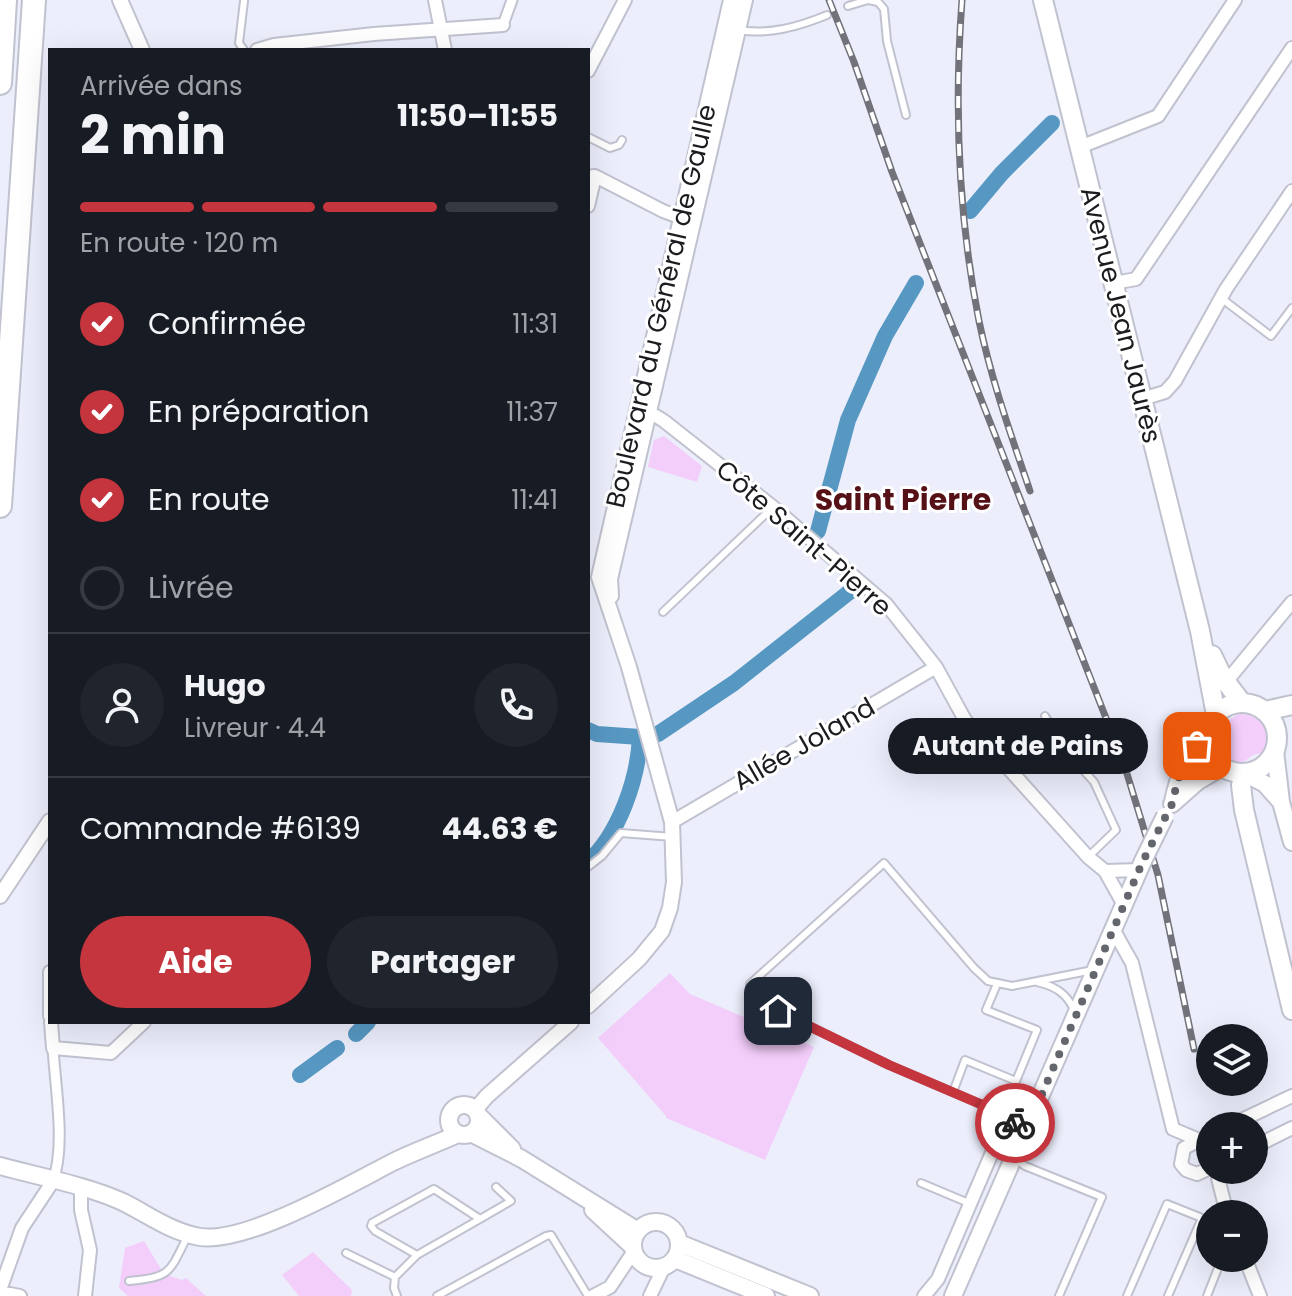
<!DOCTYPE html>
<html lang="fr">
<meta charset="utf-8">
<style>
body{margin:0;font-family:Poppins,sans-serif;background:#20242c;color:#f1f3f6;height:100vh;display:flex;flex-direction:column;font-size:30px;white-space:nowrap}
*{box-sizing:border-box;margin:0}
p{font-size:26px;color:#9ea1a6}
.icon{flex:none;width:44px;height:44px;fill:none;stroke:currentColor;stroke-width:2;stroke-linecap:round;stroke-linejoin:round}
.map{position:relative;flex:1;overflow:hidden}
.drawer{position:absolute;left:48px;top:48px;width:542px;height:976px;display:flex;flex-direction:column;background:#171b24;border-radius:0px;box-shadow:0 8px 32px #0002}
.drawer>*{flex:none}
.buttons{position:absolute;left:1196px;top:1024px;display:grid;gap:16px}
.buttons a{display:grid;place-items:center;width:72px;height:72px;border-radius:50%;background:#171b24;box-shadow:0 8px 32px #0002;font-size:40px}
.pin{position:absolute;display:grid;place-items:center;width:68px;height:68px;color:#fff;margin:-34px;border-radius:16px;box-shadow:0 4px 12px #0006}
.courier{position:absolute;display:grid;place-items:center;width:80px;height:80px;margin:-40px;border:6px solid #c4353e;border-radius:50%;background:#fff;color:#222;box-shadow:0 2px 10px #0007}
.bubble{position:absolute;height:56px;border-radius:28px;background:#171b24;box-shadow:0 8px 32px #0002;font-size:26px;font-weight:700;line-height:56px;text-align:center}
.head em{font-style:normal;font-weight:700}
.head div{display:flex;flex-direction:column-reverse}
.head{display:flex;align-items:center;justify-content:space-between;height:136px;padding:0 32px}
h1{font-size:52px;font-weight:700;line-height:60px}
.bar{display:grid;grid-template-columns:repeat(4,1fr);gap:12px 8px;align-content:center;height:96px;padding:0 32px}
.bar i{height:10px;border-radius:6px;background:#363941}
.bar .active{background:#c4353e}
.bar p{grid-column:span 4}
.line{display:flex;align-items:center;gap:20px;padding:0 32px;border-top:2px solid #363941}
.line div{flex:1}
.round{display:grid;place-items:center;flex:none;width:84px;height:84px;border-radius:42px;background:#20242c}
ol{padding:0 32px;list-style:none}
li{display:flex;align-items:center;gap:24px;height:88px}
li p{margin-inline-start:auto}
li .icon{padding:8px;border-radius:50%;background:#c4353e;color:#fff;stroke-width:4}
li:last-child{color:#9ea1a6}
li i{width:44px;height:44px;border:4px solid #363941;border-radius:50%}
.cta{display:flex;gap:16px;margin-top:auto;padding:16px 32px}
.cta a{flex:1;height:92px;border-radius:48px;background:#c4353e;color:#fff;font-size:32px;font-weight:700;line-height:92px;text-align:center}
.cta a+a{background:#20242c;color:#f1f3f6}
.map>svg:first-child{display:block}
.green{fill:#f4cefb}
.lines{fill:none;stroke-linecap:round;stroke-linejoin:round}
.canal{stroke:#5798c3;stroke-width:16}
.service-casing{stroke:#c1c2cf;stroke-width:10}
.pedestrian-casing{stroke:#c1c2cf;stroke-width:13}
.minor-casing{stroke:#c1c2cf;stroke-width:16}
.tertiary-casing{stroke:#c1c2cf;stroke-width:18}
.secondary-casing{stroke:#c1c2cf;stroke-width:20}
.primary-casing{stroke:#c1c2cf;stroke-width:22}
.motorway-casing{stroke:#c1c2cf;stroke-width:26}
.service{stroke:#fff;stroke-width:6}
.pedestrian{stroke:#fff;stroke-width:9}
.minor{stroke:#fff;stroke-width:12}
.tertiary{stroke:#fff;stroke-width:14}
.secondary{stroke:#fff;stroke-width:16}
.primary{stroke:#fff;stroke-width:18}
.motorway{stroke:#fff;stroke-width:22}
.rail-casing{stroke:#71727a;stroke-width:7}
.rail{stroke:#fff;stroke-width:4;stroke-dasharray:12;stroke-linecap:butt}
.secondary-bridge-casing{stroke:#c1c2cf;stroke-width:20;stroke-linecap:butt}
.secondary-bridge{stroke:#fff;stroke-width:16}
.done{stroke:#64666d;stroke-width:8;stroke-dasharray:0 14.4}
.route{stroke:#c4353e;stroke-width:10}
.labels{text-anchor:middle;stroke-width:6;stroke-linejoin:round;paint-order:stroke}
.street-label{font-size:26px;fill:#1b1c20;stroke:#fff}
.quarter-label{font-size:30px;font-weight:bold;fill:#561116;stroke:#fff}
</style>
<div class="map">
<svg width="1292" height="1296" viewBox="0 0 1292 1296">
<rect width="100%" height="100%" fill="#eceefc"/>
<path class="green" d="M664 436 702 466 697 482 648 467 654 440Z
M1238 714C1261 713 1273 731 1264 752L1253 755 1241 764C1222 759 1214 744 1221 726Z
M670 973 690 994 814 1047 765 1160 666 1118V1116L598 1038Z
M144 1241 164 1274 182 1280 186 1278 206 1296H128L119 1288 125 1248Z
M313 1252 352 1290 351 1296H299L282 1275Z"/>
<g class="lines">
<path class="canal" d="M970 211 1002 173 1052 123
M818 531 848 420 885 336 916 283
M588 730 597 734 640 737 658 734 734 683 857 586
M588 862C619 834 638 779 640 737
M356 1034 368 1022
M300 1075 337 1048"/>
<defs>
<path id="service" d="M848 6 868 0 878 2 884 9 887 41 906 115
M738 30C769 35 798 27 827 15
M244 50 239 43 244 1
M588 137 610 148 619 145 622 140
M1221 298 1271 336 1292 308
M663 612 773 507
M1045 716 1068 753 1094 782 1116 830 1088 857
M588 867 602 856 621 833 673 837
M1037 982C1054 986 1067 993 1074 1010
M953 1092 965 1060 1016 1081 1037 1030 986 1010 997 984
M1019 1125 1006 1115 889 1065 750 997V984L884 863 974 968 988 981 1012 986 1093 970
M1015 1159 1025 1166 1102 1197 1059 1296
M921 1183 971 1204
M346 1253 395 1277 394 1288 397 1296
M417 1255 480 1219
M395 1277 417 1255 375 1231 371 1226 372 1223 434 1189 480 1219 511 1201 496 1187
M129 1281C170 1277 169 1274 187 1237
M437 1296 546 1236 551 1235 588 1296
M1127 1296 1167 1204 1202 1218 1168 1296
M1207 1296 1222 1258"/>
<path id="pedestrian" d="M503 25 512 0
M53 1048C55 1086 66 1145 53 1181"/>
<path id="minor" d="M435 0 445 50
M257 50 274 45 374 34 503 25
M588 71 625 0
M1080 147 1158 116 1235 0
M588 177 595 176 663 211 687 220
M588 206 595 176
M1114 283 1136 279 1292 48
M1142 399 1165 392 1175 381 1226 289 1292 191
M640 412 656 416 664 421 773 507 886 604 936 667 965 720 1088 857 1105 871 1124 905
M1226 682 1292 602
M672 822 936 667
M1105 871 1139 870
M1113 929 1132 963 1173 1129 1199 1140
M50 972V1016
M51 1022 53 1048 111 1053 144 1022
M1229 1126 1292 1096
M1210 1135 1184 1148 1181 1164 1186 1170 1197 1174 1210 1168
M1254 1147 1292 1128
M1219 1170 1218 1178 1227 1214
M81 1189V1210L90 1250 85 1296
M1245 1258 1260 1296
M0 1290 22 1228 53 1181
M0 1292 20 1296
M593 1296 610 1287 634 1251
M650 1296 664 1267
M924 1296 938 1279 994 1148 1010 1128 1032 1117"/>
<path id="tertiary" d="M120 0 142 50
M611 596 610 579 745 0
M0 896 50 821
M588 1006 639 959 662 931 670 908 674 882 672 822 629 667 599 577 731 0
M475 1110 487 1096 571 1022"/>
<path id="secondary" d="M1275 751 1281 802 1292 842
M1244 773 1265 784 1280 801
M1173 802C1178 775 1188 756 1207 735
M1172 804 1198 781 1222 767
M449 1120a15 15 0 1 1 30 0a15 15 0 1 1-30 0Z
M478 1115 512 1149
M471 1133 522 1159 638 1231
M0 1166C40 1177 85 1185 123 1202 149 1215 171 1232 200 1237 246 1244 349 1185 391 1163 413 1152 436 1144 458 1134
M593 1210 633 1247
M633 1245a23 23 0 1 1 46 0a23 23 0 1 1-46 0Z
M679 1243 810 1296
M675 1259 766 1296
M953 1296 1143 861"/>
<path id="primary" d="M1043 0 1200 631 1216 715
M1212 655 1223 678 1242 703
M1207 738a35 35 0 1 1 70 0a35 35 0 1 1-70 0Z
M1265 711 1292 705
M1244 773 1241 785 1244 810 1292 1010"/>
<path id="motorway" d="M0 83 5 0
M0 506 34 0"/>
</defs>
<use href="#service" class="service-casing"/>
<use href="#pedestrian" class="pedestrian-casing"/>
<use href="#minor" class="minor-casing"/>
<use href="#tertiary" class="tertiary-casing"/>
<use href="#secondary" class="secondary-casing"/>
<use href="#primary" class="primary-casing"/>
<use href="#motorway" class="motorway-casing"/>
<use href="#service" class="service"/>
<use href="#pedestrian" class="pedestrian"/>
<use href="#minor" class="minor"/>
<use href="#tertiary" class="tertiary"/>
<use href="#secondary" class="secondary"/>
<use href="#primary" class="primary"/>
<use href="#motorway" class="motorway"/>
<defs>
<path id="rail" d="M829 0 854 62 892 172 1124 764 1158 875 1194 1049
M962 0C954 108 958 215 979 321 991 379 1011 435 1030 491"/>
</defs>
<use href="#rail" class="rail-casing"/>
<use href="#rail" class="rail"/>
<defs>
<path id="secondary-bridge" d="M1143 861 1165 816"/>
</defs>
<use href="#secondary-bridge" class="secondary-bridge-casing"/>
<use href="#secondary-bridge" class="secondary-bridge"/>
</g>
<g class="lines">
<path class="done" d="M1015 1123 1032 1117 1143 861 1173 802 1177 781 1197 746"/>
<path class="route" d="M778 1011 889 1065 1006 1115 1015 1123"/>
</g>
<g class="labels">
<g class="street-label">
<text transform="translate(661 306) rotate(-77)" y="9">Boulevard du Général de Gaulle</text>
<text transform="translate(1121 315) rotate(76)" y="9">Avenue Jean Jaurès</text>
<text transform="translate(804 538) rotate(41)" y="9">Côte Saint-Pierre</text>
<text transform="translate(804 744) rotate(-30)" y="9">Allée Joland</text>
</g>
<g class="quarter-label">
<text x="903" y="510">Saint Pierre</text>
</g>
</g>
</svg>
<div class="buttons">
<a><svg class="icon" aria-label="layers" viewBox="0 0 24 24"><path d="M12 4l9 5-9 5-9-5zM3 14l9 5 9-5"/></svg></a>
<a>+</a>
<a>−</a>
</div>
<div class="pin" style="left:1197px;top:746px;background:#ea580c"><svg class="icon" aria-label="bag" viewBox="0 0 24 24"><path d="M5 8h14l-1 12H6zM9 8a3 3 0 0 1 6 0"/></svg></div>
<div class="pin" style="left:778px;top:1011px;background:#1f2937"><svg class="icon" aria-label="home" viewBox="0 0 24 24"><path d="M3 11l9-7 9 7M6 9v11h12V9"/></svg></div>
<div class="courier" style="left:1015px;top:1123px"><svg class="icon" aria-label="bike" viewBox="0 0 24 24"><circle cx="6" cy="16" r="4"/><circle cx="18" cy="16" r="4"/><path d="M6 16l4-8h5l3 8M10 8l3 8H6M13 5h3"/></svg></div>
<div class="bubble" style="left:888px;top:718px;width:260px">Autant de Pains</div>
<section class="drawer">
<div class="head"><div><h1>2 min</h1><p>Arrivée dans</p></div><em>11:50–11:55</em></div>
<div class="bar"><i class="active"></i><i class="active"></i><i class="active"></i><i></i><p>En route · 120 m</p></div>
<ol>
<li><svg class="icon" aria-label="check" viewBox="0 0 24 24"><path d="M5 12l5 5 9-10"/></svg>Confirmée<p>11:31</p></li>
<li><svg class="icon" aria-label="check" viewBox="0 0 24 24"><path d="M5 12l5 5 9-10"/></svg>En préparation<p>11:37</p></li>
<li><svg class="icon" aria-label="check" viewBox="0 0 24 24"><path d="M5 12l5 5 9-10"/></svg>En route<p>11:41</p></li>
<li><i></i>Livrée</li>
</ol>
<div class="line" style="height:144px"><a class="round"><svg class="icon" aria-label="person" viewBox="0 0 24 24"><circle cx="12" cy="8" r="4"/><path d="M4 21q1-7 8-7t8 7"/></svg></a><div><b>Hugo</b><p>Livreur · 4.4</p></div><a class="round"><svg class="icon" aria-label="phone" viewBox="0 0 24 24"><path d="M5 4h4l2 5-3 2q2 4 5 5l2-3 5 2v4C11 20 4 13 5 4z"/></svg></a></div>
<div class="line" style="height:104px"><div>Commande #6139</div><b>44.63 €</b></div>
<div class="cta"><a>Aide</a><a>Partager</a></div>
</section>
</div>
